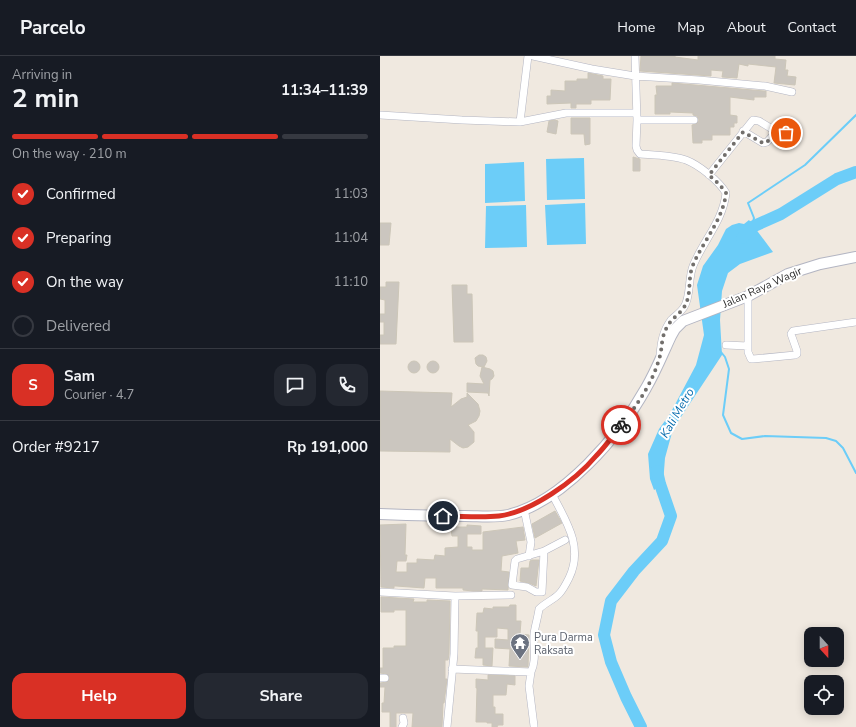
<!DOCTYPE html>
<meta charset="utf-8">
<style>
body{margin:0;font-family:"Nunito Sans",sans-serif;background:#242831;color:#f1f3f6;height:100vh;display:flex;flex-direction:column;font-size:15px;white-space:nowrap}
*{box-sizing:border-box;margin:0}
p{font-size:13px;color:#9ea1a6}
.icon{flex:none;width:22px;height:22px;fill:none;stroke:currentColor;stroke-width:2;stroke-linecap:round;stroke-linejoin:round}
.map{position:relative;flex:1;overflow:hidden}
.side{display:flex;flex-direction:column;background:#171b24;width:380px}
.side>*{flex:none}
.needle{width:26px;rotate:159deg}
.controls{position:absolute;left:424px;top:571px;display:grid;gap:8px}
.controls a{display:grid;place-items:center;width:40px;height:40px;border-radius:8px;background:#171b24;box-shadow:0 2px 10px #0003;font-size:20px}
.pin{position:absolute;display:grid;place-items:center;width:34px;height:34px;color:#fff;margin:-17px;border:2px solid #fff;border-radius:50%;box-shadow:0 1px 4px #0007}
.courier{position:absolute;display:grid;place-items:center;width:40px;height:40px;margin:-20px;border:3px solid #d93025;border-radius:50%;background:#fff;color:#222;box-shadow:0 1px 5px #0007}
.headline em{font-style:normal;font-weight:700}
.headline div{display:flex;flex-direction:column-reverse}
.headline{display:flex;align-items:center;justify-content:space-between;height:68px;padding:0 12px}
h1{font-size:26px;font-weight:700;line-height:30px}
.bar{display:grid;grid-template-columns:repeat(4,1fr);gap:6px 4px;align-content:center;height:48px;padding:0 12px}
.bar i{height:5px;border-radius:3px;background:#363941}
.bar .active{background:#d93025}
.bar p{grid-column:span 4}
.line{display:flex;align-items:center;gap:10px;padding:0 12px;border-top:1px solid #363941}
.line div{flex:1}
.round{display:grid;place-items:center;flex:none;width:42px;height:42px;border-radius:12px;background:#242831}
ol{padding:0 12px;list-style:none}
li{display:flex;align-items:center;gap:12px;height:44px}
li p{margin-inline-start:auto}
li .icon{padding:4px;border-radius:50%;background:#d93025;color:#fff;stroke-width:4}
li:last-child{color:#9ea1a6}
li i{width:22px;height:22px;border:2px solid #363941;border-radius:50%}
.action{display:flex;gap:8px;margin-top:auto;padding:8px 12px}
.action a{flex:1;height:46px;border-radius:12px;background:#d93025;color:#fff;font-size:16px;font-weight:700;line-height:46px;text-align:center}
.action a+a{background:#242831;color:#f1f3f6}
header{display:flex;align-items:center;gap:24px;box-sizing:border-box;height:56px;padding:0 20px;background:#171b24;border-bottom:1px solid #363941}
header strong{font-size:19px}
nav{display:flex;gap:22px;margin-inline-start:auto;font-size:14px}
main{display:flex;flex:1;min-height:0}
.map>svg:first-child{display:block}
.water{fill:#6ccdf8}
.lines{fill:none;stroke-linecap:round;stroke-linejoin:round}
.stream{stroke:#6ccdf8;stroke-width:2}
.river{stroke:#6ccdf8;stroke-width:12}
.building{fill:#cbc6bf;stroke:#ccc6b8}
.minor-casing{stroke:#b3b5c2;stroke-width:8}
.secondary-casing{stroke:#b3b5c2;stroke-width:12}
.minor{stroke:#fff;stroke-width:7}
.secondary{stroke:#fff;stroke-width:10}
.done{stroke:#726f6c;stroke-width:4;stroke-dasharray:0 7.2}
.route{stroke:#d93025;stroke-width:5}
.labels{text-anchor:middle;stroke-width:4;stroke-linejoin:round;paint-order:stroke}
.street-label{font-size:11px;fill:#2e2e2e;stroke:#fff}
.worship-label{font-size:11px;fill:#5b616d;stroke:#fff;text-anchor:start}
.water-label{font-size:12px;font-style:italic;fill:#036aac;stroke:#fff}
</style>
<header>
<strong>Parcelo</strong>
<nav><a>Home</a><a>Map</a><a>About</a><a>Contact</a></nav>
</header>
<main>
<section class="side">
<div class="headline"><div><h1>2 min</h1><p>Arriving in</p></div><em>11:34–11:39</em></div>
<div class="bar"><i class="active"></i><i class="active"></i><i class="active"></i><i></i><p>On the way · 210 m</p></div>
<ol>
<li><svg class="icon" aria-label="check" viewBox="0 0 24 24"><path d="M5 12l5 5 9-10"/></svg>Confirmed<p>11:03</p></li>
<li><svg class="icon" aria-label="check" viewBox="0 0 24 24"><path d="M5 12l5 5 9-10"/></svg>Preparing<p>11:04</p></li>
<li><svg class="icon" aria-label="check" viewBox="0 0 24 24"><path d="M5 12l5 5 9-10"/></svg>On the way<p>11:10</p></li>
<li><i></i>Delivered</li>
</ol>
<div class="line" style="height:72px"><b class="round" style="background:#d93025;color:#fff">S</b><div><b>Sam</b><p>Courier · 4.7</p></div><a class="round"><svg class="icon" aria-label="chat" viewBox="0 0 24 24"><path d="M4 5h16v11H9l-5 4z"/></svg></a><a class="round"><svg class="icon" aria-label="phone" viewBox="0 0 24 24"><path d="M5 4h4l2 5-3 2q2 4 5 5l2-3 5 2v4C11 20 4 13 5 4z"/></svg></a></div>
<div class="line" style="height:52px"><div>Order #9217</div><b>Rp 191,000</b></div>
<div class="action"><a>Help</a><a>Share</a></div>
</section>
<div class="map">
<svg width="476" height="671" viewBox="0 0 476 671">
<rect width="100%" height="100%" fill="#f0e9e0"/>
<path class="water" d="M204 102 205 143 167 144 166 103Z
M144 106 145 145 105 147V108Z
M205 147 206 188 167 189 165 149Z
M146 149 147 191 105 192 106 150Z
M369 164 393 196 360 208 348 217 342 235 340 264 342 299 293 373 285 402 283 428 274 434 270 423 268 398 279 373 290 358 316 309 324 279 317 229 323 210 338 189 346 173 352 169 359 167 364 168Z"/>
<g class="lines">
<path class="stream" d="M372 170 374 162 368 147 425 109 476 59
M341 296 345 301 349 313 343 359 351 377 362 383 385 380 446 382 456 385 463 392 476 417"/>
<path class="river" d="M362 182 372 171 401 158 457 123 476 116
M261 671 246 641 231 606 224 579 231 545 254 515 282 485 291 460 280 428 277 415"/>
</g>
<path class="building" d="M261 0H295V1L318 4V0H395V3L406 4 405 14H408L407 20 416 21 415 29 394 27 396 11 368 8V10L359 8 357 22 342 21 343 15 331 14V20L260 15Z
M208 17 223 20V23H231L230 44H211V48H196V52H191V47L167 48V40H171V34L185 35V25H197V23H208Z
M292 27 384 35H386V41H374V44L350 41V59L357 60V67H354V71H350V79H332V84H322V87H313L312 69 316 68 318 66 319 64 317 60 313 59V57L290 56V58H275V39H277L276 30H292Z
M191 62H210V88L205 89 204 78H191Z
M175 64 178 65 176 78 167 76 169 65Z
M253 101 260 103V115H253Z
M0 167H11L9 189H0Z
M6 226H19L16 288H0V279H4V266H0V258H5V244L0 243V231H6Z
M72 229H87V238H92L93 286H74Z
M99 299H103L106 301 107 305 104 311 98 310 96 308 95 302Z
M28 311a6 6 0 1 1 12 0a6 6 0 1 1-12 0Z
M47 311a6 6 0 1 1 12 0a6 6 0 1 1-12 0Z
M102 311 110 313 113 315 114 320 112 323 110 324 109 340 108 337 87 336V327L104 328 100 320Z
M0 335 72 337 71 351 81 343 87 341V337L98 348 100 355 99 360 96 365 88 369 94 376V386L88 391 83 392 79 390 70 383V396L0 395Z
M175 455 182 467 155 482 152 468Z
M70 467H76V471H87V469L101 470V478H87V491H92V494H103V476L143 471 145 484 136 485 138 497 122 500 121 515 129 516 128 534 102 533V535H93L83 534V532H56V522H45L44 532 16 530H14V532L1 531 0 469 26 468 25 499H27L26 505H17L16 516H27V507H37V503L54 504 55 499 65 500V492L78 491V480H72Z
M152 504H159L156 530 149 527 140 525 141 512H149L150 505Z
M1 541 34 543 33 546H47V544L70 545 69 598 68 604H65V623H67L64 647H63L62 671H32L33 657H16V671H10V656H2V647H4L5 631H0V627L7 626 10 622 7 618 0 617V612H3V592H14V590H26V554H14V556H1Z
M130 549H136V565H141L140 578 149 579 148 611 129 610 130 593 115 592V583L128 584V573L117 572V581H105V592H113L112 610 103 609V602H95L96 592H98V575H96L97 557H103L104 552 113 553V551H129Z
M108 619 135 620V629L127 628 126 639H113V651H115V658H123V669H118L117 671H112V667H107V666H96L97 632H96V623L108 624Z"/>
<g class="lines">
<defs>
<path id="minor" d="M153 0 212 13 255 20 319 24 385 30 412 36
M255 0 257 64 256 90 257 94 260 98C275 99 292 99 306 104 319 109 339 125 346 137 343 165 323 185 313 210 308 222 311 241 304 251 301 256 295 260 291 264 283 275 281 286 280 299
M0 59 82 64 140 66 186 57H256
M257 64H314
M140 66 148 0
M363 75 383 87 387 86 396 76
M329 119 373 64 379 65 402 79 406 77 414 68
M368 240V296L371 303H373L415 299 417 298V295L411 278 413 275 476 266
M346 289 368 290
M144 453 151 486 149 500
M164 495 137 503 135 505 132 529 147 531 156 536H162L164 495 185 484
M0 536 75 540 131 539
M72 613 151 616C157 603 153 591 154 578 155 570 158 561 159 553 165 547 173 544 179 538 183 534 186 528 189 522 204 491 186 465 172 438
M151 616 149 630 154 670
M0 622H5
M22 671 24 667 23 662
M67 671 74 598 75 540"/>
<path id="secondary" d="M0 458C28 459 57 460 85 460 99 460 114 462 128 459 183 446 240 379 266 332 276 315 283 297 291 280L295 273 303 265 368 240 408 218 440 208 476 201"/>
</defs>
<use href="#minor" class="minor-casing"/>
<use href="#secondary" class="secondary-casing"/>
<use href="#minor" class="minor"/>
<use href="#secondary" class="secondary"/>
</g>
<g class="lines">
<path class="done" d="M241 369C256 351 273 326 279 303 283 292 280 284 287 271 292 261 304 256 307 245 311 233 308 221 313 209 323 185 343 164 346 137L340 129 329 119 363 76 383 87 387 86 396 76 402 79 406 77"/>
<path class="route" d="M63 460C81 460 101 462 119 460 151 456 195 425 216 400 225 391 233 380 241 369"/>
</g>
<defs>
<symbol id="temple-pin" viewBox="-11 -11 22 30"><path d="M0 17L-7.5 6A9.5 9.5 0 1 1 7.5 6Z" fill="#6b7280" stroke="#fff"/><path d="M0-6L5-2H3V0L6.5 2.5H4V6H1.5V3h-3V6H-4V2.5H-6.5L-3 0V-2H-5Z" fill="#fff"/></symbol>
</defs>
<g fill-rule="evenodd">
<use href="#temple-pin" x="129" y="576" width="22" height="30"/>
</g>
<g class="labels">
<g class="street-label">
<text transform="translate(382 231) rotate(-24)" y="4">Jalan Raya Wagir</text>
</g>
<g class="worship-label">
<text x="154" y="585">Pura Darma<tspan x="154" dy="13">Raksata</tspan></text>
</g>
<g class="water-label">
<text transform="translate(297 357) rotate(-60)" y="4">Kali Metro</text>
</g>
</g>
</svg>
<div class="controls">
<a><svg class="needle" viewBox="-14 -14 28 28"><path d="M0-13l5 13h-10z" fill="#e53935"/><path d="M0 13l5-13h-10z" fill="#9ea1a6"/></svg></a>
<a><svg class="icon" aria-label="locate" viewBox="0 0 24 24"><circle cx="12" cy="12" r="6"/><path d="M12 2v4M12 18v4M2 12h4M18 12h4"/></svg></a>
</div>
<div class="pin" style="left:406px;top:77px;background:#ea580c"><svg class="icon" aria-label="bag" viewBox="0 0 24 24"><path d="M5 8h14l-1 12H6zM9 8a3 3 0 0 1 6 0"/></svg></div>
<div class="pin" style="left:63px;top:460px;background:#1f2937"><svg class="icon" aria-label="home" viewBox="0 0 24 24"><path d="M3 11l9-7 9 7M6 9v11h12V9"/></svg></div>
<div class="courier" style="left:241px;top:369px"><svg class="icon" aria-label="bike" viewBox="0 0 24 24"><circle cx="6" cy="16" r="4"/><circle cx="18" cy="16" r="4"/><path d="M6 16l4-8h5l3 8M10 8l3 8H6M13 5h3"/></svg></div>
</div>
</main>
